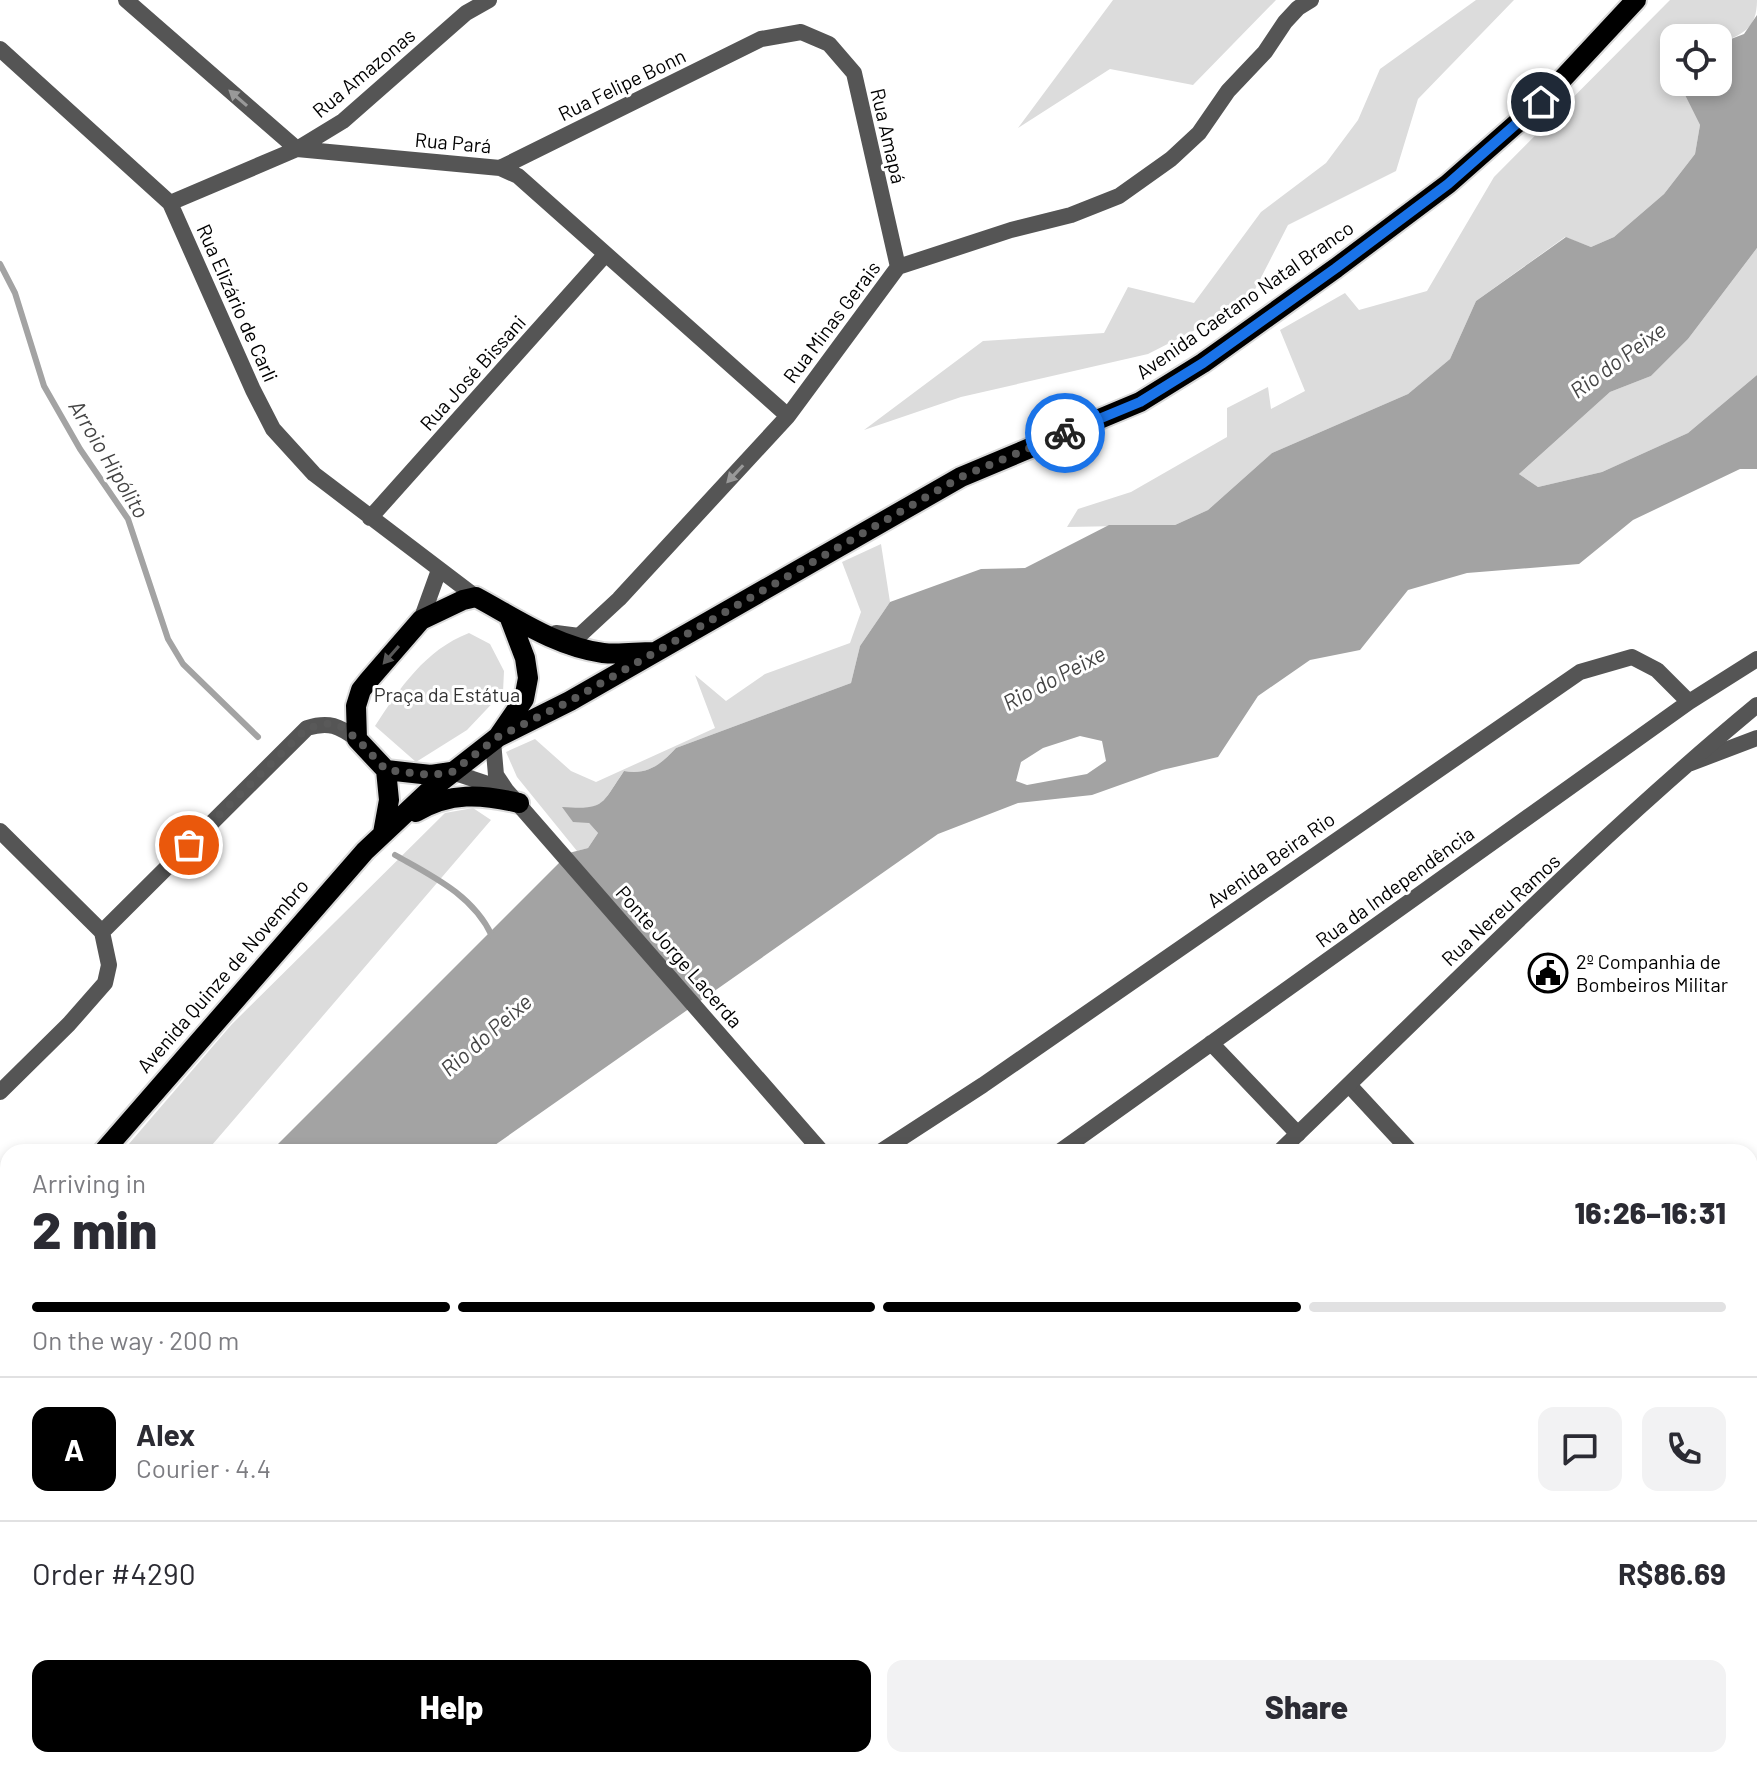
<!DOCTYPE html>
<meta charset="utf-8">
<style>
body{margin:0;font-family:Barlow,sans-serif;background:#f2f2f3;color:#2b2b33;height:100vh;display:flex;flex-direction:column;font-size:30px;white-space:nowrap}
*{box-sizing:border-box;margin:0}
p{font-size:26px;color:#7c7c81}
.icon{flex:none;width:44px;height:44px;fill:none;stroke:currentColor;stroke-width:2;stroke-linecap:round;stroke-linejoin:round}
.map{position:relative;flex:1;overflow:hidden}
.side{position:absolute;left:0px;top:1144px;width:1758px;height:624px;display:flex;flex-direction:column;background:#fff;border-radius:24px 24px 0 0;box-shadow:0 4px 12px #0003}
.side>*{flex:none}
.buttons{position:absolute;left:1660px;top:24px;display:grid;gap:16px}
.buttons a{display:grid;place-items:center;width:72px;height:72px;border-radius:16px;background:#fff;box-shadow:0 4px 12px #0003;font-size:40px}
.pin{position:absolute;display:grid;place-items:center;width:68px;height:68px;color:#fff;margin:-34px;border:4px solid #fff;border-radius:50%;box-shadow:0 2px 8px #0007}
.courier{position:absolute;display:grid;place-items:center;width:80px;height:80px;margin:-40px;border:6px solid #1a73e8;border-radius:50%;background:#fff;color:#222;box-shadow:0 2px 10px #0007}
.summary em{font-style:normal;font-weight:800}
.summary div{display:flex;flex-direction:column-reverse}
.summary{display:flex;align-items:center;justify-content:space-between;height:136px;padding:0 32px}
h1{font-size:52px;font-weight:800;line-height:60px}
.bar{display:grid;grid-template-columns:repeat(4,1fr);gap:12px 8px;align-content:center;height:96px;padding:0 32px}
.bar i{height:10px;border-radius:6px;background:#e1e1e2}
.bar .selected{background:#000}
.bar p{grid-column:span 4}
.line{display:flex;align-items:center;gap:20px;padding:0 32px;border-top:2px solid #e1e1e2}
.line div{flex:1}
.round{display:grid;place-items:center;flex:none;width:84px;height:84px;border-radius:16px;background:#f2f2f3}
.cta{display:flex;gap:16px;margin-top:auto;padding:16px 32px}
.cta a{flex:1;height:92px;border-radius:16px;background:#000;color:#fff;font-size:32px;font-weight:800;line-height:92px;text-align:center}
.cta a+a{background:#f2f2f3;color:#2b2b33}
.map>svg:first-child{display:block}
.green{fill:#dcdcdc}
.water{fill:#a3a3a3;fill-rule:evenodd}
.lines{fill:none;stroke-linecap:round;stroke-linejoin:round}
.stream{stroke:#a3a3a3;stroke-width:6}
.primary-casing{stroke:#dbdbdb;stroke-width:24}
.minor{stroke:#555;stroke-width:16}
.tertiary{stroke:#555;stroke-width:16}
.primary{stroke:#000;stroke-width:20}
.oneway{fill:#999}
.oneway2{fill:#595959}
.done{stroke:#595959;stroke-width:8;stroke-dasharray:0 14.4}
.route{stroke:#1a73e8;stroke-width:10}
.labels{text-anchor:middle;stroke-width:6;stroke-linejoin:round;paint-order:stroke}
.street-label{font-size:20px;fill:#000;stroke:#fff}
.park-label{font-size:20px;fill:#333;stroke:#fff}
.poi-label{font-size:20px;fill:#000;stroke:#fff;text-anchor:start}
.water-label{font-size:22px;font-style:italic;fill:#444;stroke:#fff}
</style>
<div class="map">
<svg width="1757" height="1768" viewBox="0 0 1757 1768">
<rect width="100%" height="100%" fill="#fff"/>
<path class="green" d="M1113 0H1276L1193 85 1110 69 1018 128Z
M1476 0H1514L1418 99 1396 171 1288 225 1248 303 1148 354 961 397 864 430 983 341 1104 333 1128 287 1194 303 1261 212 1326 163 1358 120 1380 69Z
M1670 0H1757C1757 29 1743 34 1718 44V38H1674V82H1688L1683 91 1700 125 1695 154 1664 194 1614 237 1591 247 1565 237 1476 301 1450 359 1408 394 1272 453 1208 510 1175 525 1067 527 1078 509 1131 492 1227 437V408L1268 387 1271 409 1305 391 1280 330 1345 293 1359 310 1427 291 1494 177Z
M1757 248V375L1688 433 1602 472 1538 487 1519 474 1610 392 1651 376 1688 339Z
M881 544 890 602 860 646 851 683 676 748C660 765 648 775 624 771 601 804 606 810 563 808L589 823 598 833 588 848 577 851 517 777 506 752 535 739 571 771 596 782 715 728 695 675 726 701 765 674 850 643 861 612 842 562Z
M469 633 490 644 504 671 503 692 467 730 416 762 375 726C400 688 425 650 469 633Z
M473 808 491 820 206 1152H122L232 1024 445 813Z
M8 1285V1382L0 1391V1295Z"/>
<path class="water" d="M1757 15V248L1688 339 1651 376 1610 392 1519 474 1538 487 1602 472 1688 433 1757 375V469H1740L1633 520 1579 564 1467 573 1408 590 1360 650 1310 660 1258 696 1218 757 1162 770 1092 795 1018 803 938 834 485 1152H270L569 853 588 848 598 833 589 823 573 822 562 807C605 810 601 805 624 771 648 775 660 765 676 748L851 683 860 646 890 602 981 569 1025 568 1109 525H1175L1208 510 1272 453 1408 394 1450 359 1476 301 1566 237 1591 247 1614 237 1664 194 1695 154 1700 125 1683 91 1688 82H1718V44L1744 34ZM1080 736 1102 741 1106 761 1087 774 1027 785 1016 781 1021 762 1043 748Z
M8 1415V1643L0 1652V1423Z"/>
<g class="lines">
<path class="stream" d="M0 264 15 293 44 386 80 449 128 519 168 639 183 664 258 737
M395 855C432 876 473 895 492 936
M1750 1712 1757 1720"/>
<defs>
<path id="primary" d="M498 737 570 701 961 477 1140 402 1203 363 1336 268 1448 184 1541 102 1636 0
M451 772 431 775 386 770 357 739 356 706 361 690 369 680 421 620 463 600 476 597C517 619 555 646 603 653 619 655 637 652 653 652
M416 812C450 792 481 794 519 803
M383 833 389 800 386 770
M103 1152 365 851 430 790 498 737 524 699 528 678 525 658 509 616
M0 1274 8 1265"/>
</defs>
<use href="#primary" class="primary-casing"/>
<path class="minor" d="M126 0 297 149 500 168 518 176 788 416
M0 49 170 203 253 390 273 429 314 474 476 597
M500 168 761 39 801 32 829 44 854 73 898 267
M170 203 297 149 343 121 466 13 489 0
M370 518 605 255
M421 620 439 570
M556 633 579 636 619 599 788 416 898 267 1011 230 1071 215 1119 196 1171 159 1199 133 1228 91 1265 52 1285 22 1298 8 1311 0
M1691 763 1757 738
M0 831 102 932
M102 932 307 728C329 721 339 726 357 739
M1211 1043 1298 1134
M1349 1085 1411 1152
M0 1092 69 1024 105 983 109 965 102 932
M880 1152 983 1085 1580 672 1632 657 1657 670 1689 702
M1059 1152 1689 702 1757 659
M1750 1286 1757 1291
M1750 1361 1757 1350
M1750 1465 1757 1469
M215 1760 221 1768
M1534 1760 1550 1768
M0 1768 9 1760
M1091 1768 1098 1760
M1380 1768 1388 1760"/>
<path class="tertiary" d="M493 741 496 775 506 790 822 1152
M452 772 506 790
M1279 1152C1437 1001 1589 844 1757 705
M1401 1760 1415 1768
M304 1768 315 1760
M468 1768 477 1760
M820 1768 827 1760"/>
<use href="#primary" class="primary"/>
</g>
<defs><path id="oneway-solid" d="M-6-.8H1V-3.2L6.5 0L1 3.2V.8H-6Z" transform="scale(2)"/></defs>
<g class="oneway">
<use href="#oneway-solid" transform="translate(238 98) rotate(-139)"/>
<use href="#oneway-solid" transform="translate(735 474) rotate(133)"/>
</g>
<use class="oneway2" href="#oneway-solid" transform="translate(391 655) rotate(131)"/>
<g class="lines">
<path class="done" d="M189 845 307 728 331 723 339 725 357 739 386 770 431 775 452 772 498 737 570 701 961 477 1065 433"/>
<path class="route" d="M1065 433 1140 402 1203 363 1336 268 1448 184 1541 102"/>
</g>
<defs>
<symbol id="civic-ring" viewBox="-11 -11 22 22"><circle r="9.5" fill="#fff" stroke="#000" stroke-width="1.5"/><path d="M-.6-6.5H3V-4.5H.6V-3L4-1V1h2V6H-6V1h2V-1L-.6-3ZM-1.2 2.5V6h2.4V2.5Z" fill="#000"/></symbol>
</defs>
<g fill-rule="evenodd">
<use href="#civic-ring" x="1526" y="951" width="44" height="44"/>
</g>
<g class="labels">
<g class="street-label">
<text transform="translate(364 73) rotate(-40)" y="7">Rua Amazonas</text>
<text transform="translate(622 85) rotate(-26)" y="7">Rua Felipe Bonn</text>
<text transform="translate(888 136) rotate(77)" y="7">Rua Amapá</text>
<text transform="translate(453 143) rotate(5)" y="7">Rua Pará</text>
<text transform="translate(1245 300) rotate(-35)" y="7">Avenida Caetano Natal Branco</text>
<text transform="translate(237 303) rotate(66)" y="7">Rua Elizário de Carli</text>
<text transform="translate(832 322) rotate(-53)" y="7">Rua Minas Gerais</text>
<text transform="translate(473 373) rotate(-48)" y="7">Rua José Bissani</text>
<text transform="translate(1271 860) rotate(-35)" y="7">Avenida Beira Rio</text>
<text transform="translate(1395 887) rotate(-36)" y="7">Rua da Independência</text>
<text transform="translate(1501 910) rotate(-43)" y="7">Rua Nereu Ramos</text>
<text transform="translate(679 957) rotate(49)" y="7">Ponte Jorge Lacerda</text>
<text transform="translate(223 976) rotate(-49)" y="7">Avenida Quinze de Novembro</text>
</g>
<g class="park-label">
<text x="447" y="702">Praça da Estátua</text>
</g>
<g class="poi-label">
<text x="1576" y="969">2º Companhia de<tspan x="1576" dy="23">Bombeiros Militar</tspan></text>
</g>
<g class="water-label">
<text transform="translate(1618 360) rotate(-36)" y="8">Rio do Peixe</text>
<text transform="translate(109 459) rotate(59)" y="8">Arroio Hipólito</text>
<text transform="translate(1054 678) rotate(-28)" y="8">Rio do Peixe</text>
<text transform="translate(486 1035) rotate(-41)" y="8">Rio do Peixe</text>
</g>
</g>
</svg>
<div class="buttons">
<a><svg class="icon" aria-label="locate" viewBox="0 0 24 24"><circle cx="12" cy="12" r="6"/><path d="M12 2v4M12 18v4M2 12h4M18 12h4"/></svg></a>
</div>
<div class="pin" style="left:189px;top:845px;background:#ea580c"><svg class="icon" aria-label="bag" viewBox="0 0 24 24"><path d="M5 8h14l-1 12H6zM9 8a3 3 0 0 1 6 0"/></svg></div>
<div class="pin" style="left:1541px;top:102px;background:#1f2937"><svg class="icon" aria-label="home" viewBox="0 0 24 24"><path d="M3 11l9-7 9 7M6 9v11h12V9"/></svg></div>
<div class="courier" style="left:1065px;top:433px"><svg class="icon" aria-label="bike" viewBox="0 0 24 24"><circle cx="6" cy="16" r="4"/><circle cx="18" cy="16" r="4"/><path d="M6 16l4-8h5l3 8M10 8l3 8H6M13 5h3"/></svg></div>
<section class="side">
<div class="summary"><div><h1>2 min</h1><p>Arriving in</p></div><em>16:26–16:31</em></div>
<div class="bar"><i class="selected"></i><i class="selected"></i><i class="selected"></i><i></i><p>On the way · 200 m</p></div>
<div class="line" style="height:144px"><b class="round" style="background:#000;color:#fff">A</b><div><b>Alex</b><p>Courier · 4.4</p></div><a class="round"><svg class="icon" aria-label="chat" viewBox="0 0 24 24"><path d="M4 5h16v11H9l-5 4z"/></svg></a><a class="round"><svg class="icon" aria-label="phone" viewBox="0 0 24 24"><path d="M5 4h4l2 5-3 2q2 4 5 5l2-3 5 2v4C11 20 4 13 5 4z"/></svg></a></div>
<div class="line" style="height:104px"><div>Order #4290</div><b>R$86.69</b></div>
<div class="cta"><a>Help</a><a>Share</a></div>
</section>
</div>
